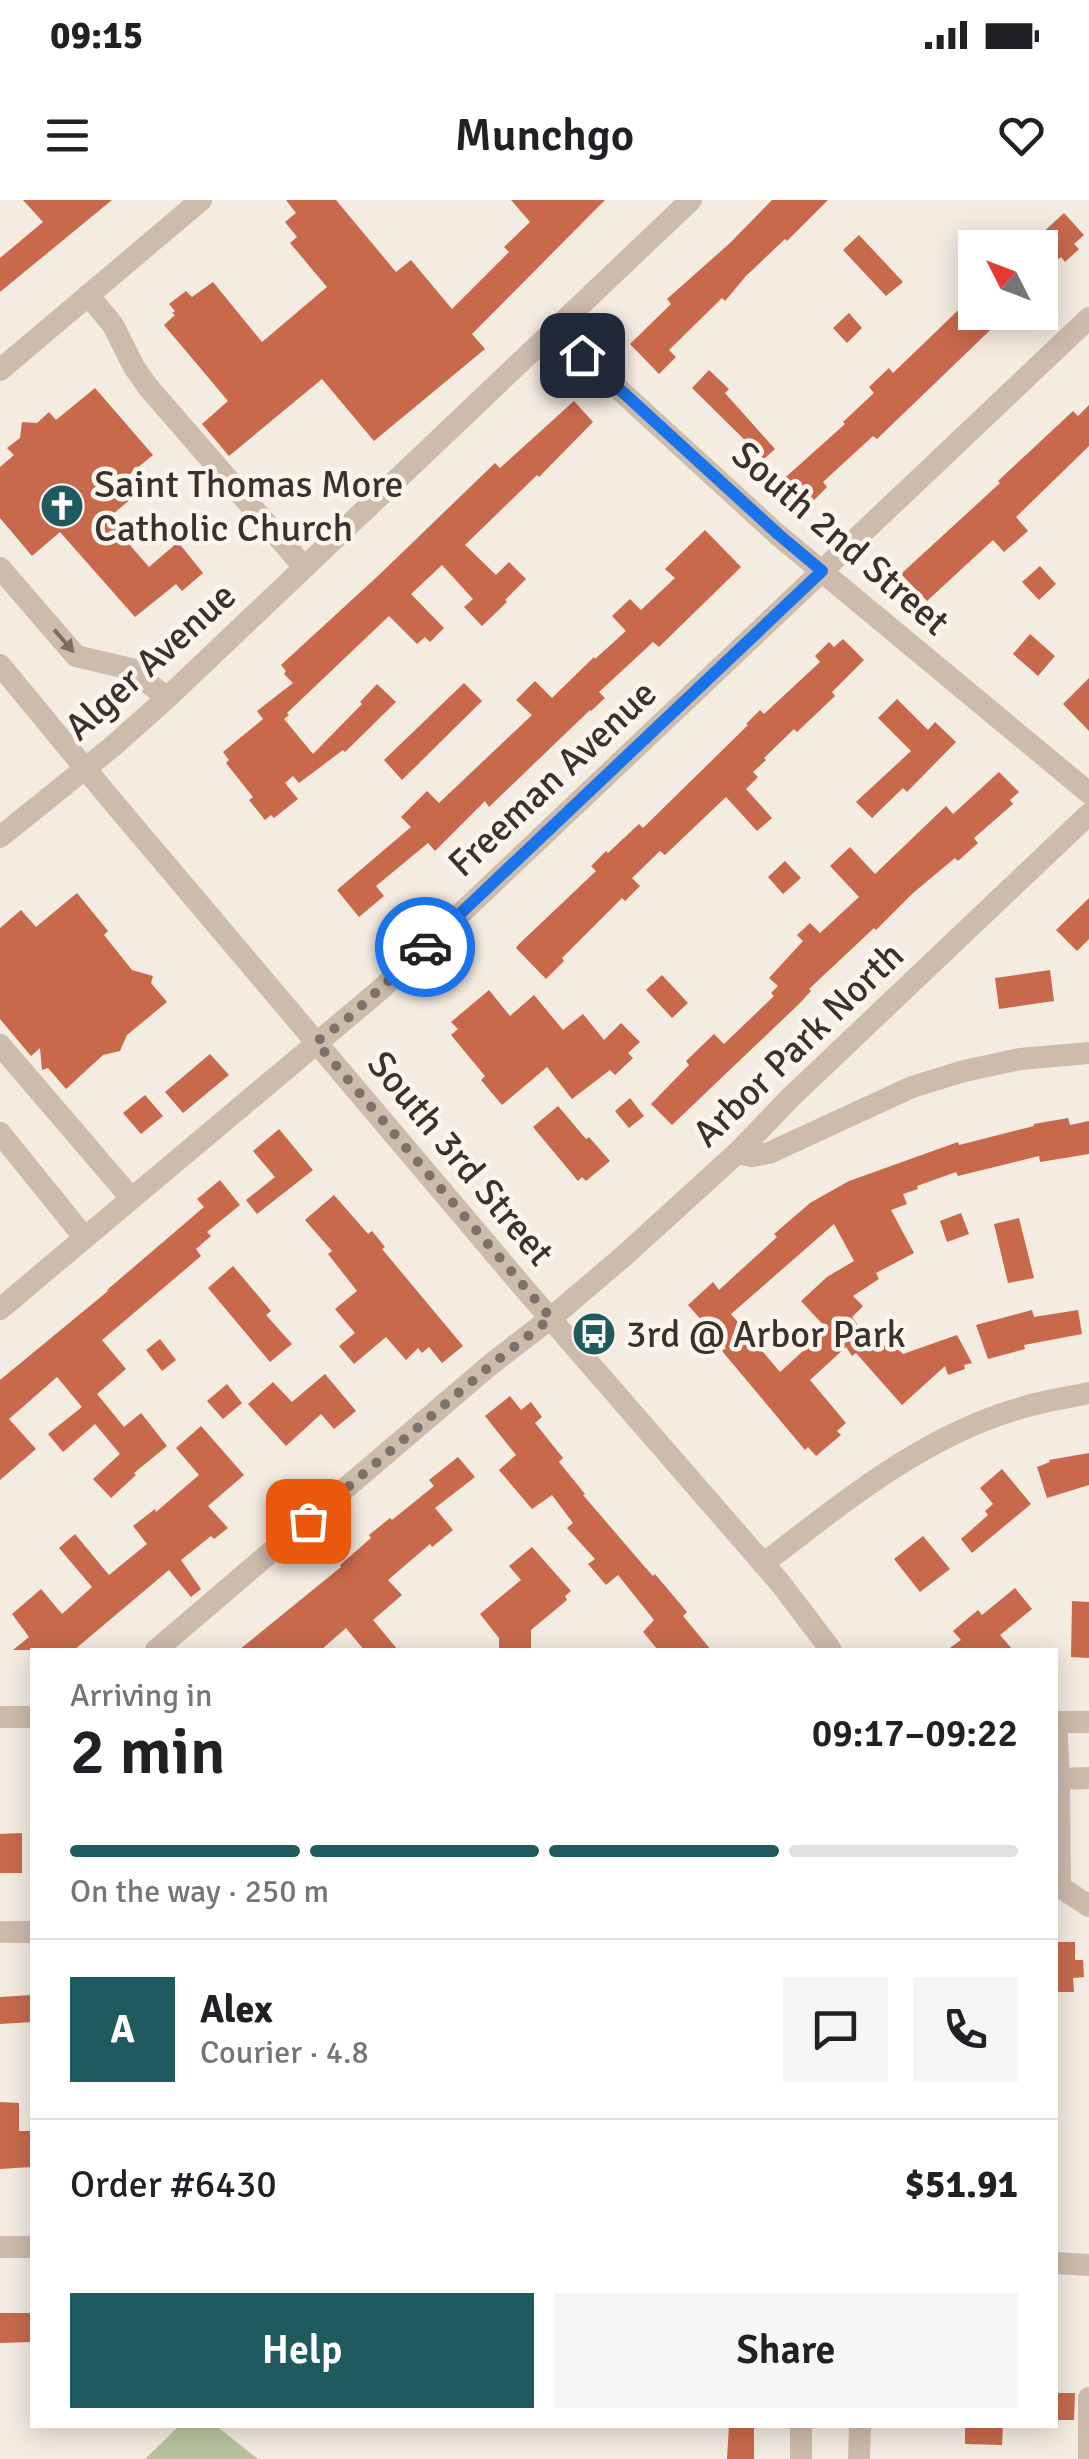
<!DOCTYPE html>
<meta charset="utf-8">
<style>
body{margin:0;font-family:Signika,sans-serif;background:#f6f6f6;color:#202124;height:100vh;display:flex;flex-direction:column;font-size:38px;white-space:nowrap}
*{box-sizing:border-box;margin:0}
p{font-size:32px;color:#757577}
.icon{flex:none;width:55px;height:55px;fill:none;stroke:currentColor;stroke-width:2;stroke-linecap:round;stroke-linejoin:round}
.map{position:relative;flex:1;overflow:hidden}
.drawer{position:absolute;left:30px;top:1448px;width:1028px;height:780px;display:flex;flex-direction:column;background:#fff;border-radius:0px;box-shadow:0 5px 25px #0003}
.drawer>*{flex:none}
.needle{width:65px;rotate:312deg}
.fabs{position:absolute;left:958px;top:30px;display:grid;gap:20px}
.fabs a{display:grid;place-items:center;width:100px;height:100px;border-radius:0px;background:#fff;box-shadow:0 5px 25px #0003;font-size:50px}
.pin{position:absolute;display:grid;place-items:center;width:85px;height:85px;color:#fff;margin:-42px;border-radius:20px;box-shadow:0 5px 15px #0006}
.courier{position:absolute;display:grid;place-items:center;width:100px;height:100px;margin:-50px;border:8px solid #1a73e8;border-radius:50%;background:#fff;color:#222;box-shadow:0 2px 12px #0007}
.head em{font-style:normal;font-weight:600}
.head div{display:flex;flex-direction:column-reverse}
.head{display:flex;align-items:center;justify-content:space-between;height:170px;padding:0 40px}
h1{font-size:65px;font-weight:600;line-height:75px}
.bar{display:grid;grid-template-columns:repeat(4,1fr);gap:15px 10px;align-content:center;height:120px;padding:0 40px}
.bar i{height:12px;border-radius:8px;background:#e0e0e0}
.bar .current{background:#1f5a5e}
.bar p{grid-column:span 4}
.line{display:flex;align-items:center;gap:25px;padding:0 40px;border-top:2px solid #e0e0e0}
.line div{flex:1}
.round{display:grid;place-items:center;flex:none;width:105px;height:105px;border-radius:0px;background:#f6f6f6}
.action{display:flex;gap:20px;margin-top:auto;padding:20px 40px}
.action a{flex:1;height:115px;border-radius:0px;background:#1f5a5e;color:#fff;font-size:40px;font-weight:600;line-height:115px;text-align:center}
.action a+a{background:#f6f6f6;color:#202124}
.status{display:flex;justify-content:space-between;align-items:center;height:70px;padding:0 50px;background:#fff;direction:ltr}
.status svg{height:28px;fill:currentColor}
header{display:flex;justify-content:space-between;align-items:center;height:130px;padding:0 40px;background:#fff;font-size:45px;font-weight:600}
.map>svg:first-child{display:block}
.green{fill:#b8c4a0}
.building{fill:#c8694b;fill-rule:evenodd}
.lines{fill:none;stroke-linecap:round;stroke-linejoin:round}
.minor{stroke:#cdbbac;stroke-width:22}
.oneway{fill:#7d6f65}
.done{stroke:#7c716b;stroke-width:10;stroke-dasharray:0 18}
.route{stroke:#1a73e8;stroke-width:12}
.labels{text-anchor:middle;stroke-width:9;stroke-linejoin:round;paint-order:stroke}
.poi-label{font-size:38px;fill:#3b302b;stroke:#fbf5ee;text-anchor:start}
.street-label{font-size:38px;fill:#3b302b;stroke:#fbf5ee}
</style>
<div class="status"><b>09:15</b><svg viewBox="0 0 49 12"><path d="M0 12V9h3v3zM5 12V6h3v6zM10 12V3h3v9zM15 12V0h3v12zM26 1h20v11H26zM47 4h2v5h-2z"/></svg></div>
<header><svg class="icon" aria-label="menu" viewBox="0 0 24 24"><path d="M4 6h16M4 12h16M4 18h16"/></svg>Munchgo<svg class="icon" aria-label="heart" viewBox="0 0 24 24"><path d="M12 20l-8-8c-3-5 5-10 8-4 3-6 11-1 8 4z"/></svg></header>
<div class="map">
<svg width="1089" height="2259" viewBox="0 0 1089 2259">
<rect width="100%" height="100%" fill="#f4ebe1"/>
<path class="green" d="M180 2225H215L258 2259H145Z"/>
<path class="building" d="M23 0H112L0 92V58L43 22Z
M286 0H336L396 72 411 60 452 109 509 52 504 47 530 22 511 0H605L472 134 485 149 374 241 322 179 229 256 202 224 228 201 164 125 175 115 172 113 175 111 169 104 186 91 192 97 213 82 262 142 327 87 290 43 297 37 285 22 296 13Z
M772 0H828L787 41 785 39 746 76 725 101 722 98 669 150 676 157 659 174 630 144 671 104 667 99 730 43Z
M1064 13 1084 35 1074 44 1079 49 1065 62 1061 57 1040 74V35Z
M859 35 903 82 886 96 843 50Z
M975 94V112H1009L877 239 873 236 823 282 827 287 814 300 810 295 800 306 778 284 845 224 843 222 874 193 869 187 889 168 893 173Z
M849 113 862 128 847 143 833 128Z
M709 170 729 189 725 193 775 249 764 259 692 188Z
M95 188 153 255 125 278 138 293 107 319 149 367 178 342 203 373 182 391 176 384 135 417 60 332 32 356 0 318V267L14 255 7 248 20 238 22 222 37 223 49 212 56 220Z
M574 201 593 222 539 277 537 275 465 345 496 375 509 362 526 379 505 400 507 402 482 426 464 407 473 399 442 365 411 394 444 428 430 442 425 437 417 444 389 416 287 513 289 515 284 519 313 554 362 504 360 502 377 484 396 502 345 552 343 550 299 583 293 576 285 583 298 599 274 618 271 615 265 620 249 600 253 597 226 563 229 560 223 552 263 519 257 511 293 483 284 474 286 471 281 465 380 374 495 263 500 268Z
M1089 205V246L1016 317 1028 331 1004 352 993 340 927 401 901 374 1000 283 998 281 1073 211 1078 216Z
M705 330 741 367 659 447 653 442 599 492 605 498 591 511 590 510 489 607 485 601 435 651 428 643 376 686 384 696 359 717 337 690 411 627 401 617 427 591 439 603 532 515 516 500 535 481 552 498 594 457 595 459 626 431 612 416 630 399 641 410 675 378 665 369Z
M1040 366 1056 384 1039 400 1022 382Z
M1030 434 1055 456 1038 476 1013 454Z
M843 439 864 460 832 492 835 496 797 532 794 529 764 558 766 560 753 572 758 577 746 589 772 618 757 631 726 597 665 655 660 651 632 678 640 686 625 701 622 698 562 758 564 761 546 779 516 748 518 745 596 671 591 666 606 651 608 653 639 624 643 628 748 525 746 524 760 510 764 514 820 462 815 456 829 442 834 447Z
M1089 478V531L1063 504Z
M464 483 482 501 402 580 384 560Z
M897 499 928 530 935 522 956 542 907 592 903 588 872 618 856 602 911 551 878 518Z
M999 572 1019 592 1010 600 1013 604 974 638 978 643 958 661 955 658 913 693 876 730 874 728 809 789 811 791 799 804 672 925 651 904 689 865 686 861 714 834 724 844 774 796 771 793 778 786 769 778 803 741 797 735 810 723 820 733 859 697 830 666 850 647 875 674 946 606 953 614Z
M785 661 801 678 783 694 768 677Z
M77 693 108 731 104 735 132 770 153 776 151 783 167 802 127 835 120 851 103 855 66 889 48 868 42 870 40 848 31 856 0 819V728L21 710 36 727Z
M1089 698V739L1077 751 1056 730Z
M1050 770 1054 801 999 809 995 778Z
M662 775 688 803 672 818 646 790Z
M489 790 510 816 534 795 563 830 583 814 604 840 621 823 640 842 628 853 633 858 615 875 610 870 572 899 547 867 502 905 481 880 485 876 451 835 458 829 451 822Z
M210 854 229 875 183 913 165 892Z
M145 895 163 916 141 934 123 913Z
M630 898 644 916 629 928 615 911Z
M558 906 586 939 589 937 610 961 586 981 582 977 578 981 533 927Z
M1068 918 1070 925 1089 921V954L1040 962 1039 956 958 976 956 972 917 986 918 989 903 994 907 1004 891 1010 914 1053 876 1073 879 1079 853 1096 863 1106 852 1117 878 1152 890 1140 903 1154 957 1135 972 1163 964 1165 965 1169 948 1175 945 1166 902 1205 856 1153 852 1156 846 1147 810 1180 846 1223 837 1231 841 1235 816 1256 808 1247 805 1250 722 1151 726 1148 688 1105 713 1082 719 1090 777 1037 774 1034 810 1003 849 981 958 942 959 945 1034 926V924ZM834 1024 854 1061 827 1077 801 1101 827 1129 780 1172 731 1114Z
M279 929 313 970 257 1014 246 1000 275 977 253 951Z
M220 980 240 1005 207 1032 211 1036 196 1049 201 1056 102 1140 126 1169 97 1194 124 1227 141 1213 167 1246 134 1273 136 1275 111 1298 93 1279 120 1254 95 1224 63 1252 48 1234 82 1207 57 1177 9 1219 36 1249 0 1280V1180L108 1091 107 1090 204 1007 197 999Z
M334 995 368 1034 372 1031 385 1047 382 1049 463 1146 442 1163 429 1147 422 1153 418 1148 406 1160 386 1137 354 1164 339 1146 355 1133 335 1109 357 1091 328 1054 332 1051 305 1020Z
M961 1013 969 1034 947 1042 940 1021Z
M1019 1018 1034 1078 1008 1083 994 1024Z
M233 1066 271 1111 266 1115 292 1144 270 1162 208 1088Z
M1032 1110 1034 1117 1078 1110 1082 1134 1024 1145 1025 1149 988 1159 976 1125Z
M160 1139 176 1160 162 1171 146 1150Z
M325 1174 356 1211 334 1229 321 1214 286 1246 248 1204 273 1182 292 1202Z
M227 1184 242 1203 223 1219 207 1201Z
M510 1196 521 1210 531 1202 542 1217 535 1223 563 1258 559 1262 585 1294 583 1295 644 1366 653 1376 655 1374 687 1412 683 1416 711 1450H658L643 1432 654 1420 618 1375 606 1385 588 1364 595 1359 567 1328 573 1323 552 1295 532 1309 499 1270 516 1255 485 1216Z
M201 1226 244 1275 208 1306 228 1328 214 1339 211 1336 181 1360 201 1389 191 1397 169 1370 74 1450H13L29 1437 12 1414 41 1389 62 1414 92 1387 59 1348 75 1334 109 1375 147 1344 133 1326 155 1309 156 1312 199 1275 176 1248Z
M1089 1253V1285L1047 1298 1037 1267 1050 1262 1049 1260Z
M458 1257 475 1277 435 1308 453 1330 432 1347 430 1344 388 1380 402 1395 373 1420 398 1450H364L346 1428 321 1450H239L341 1367 340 1365 371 1338 369 1335 390 1318 392 1320 434 1286 429 1280Z
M1002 1269 1031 1304 972 1353 961 1339 988 1315 985 1311 993 1304 980 1288Z
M923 1336 950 1369 920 1392 894 1359Z
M532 1347 571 1391 565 1396 567 1400 531 1430V1450H499V1438L480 1414 521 1380 509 1366Z
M1015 1388 1032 1409 1000 1435 1013 1450H947L961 1440 953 1431 978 1410 982 1415Z
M1072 1401 1089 1402V1458L1071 1457Z
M22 1633V1673H0V1634Z
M1055 1742H1075V1760H1083L1084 1777 1073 1778 1074 1792H1055Z
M32 1795V1822L0 1824V1797Z
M0 1902 19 1903V1931H32V1967L0 1969Z
M0 2113H30L31 2142 0 2143Z
M1057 2193H1075L1074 2220H1057Z
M729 2225H754V2259H727Z
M965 2225H1003L1002 2245 965 2244Z"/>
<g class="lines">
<path class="minor" d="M88 95 113 125 134 167 148 187 304 367
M554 130 778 335 1089 593
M0 170 201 0
M0 368 76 456 131 469 167 498
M0 465 113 602 523 1087 781 1384 831 1450
M0 637 112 547 167 498 691 0
M0 845 131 998
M0 933 84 1037
M737 953 752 956 769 953 912 887 964 871 1020 859 1089 853
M0 1109 380 790 1089 118
M763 1364C841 1304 924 1235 1021 1208 1043 1201 1066 1198 1089 1193
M156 1450 490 1165 551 1118 625 1055 737 953 791 897 1089 614
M0 1517H32
M1055 1522H1089
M1056 1522 1059 1579 1089 1578
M1059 1579 1060 1687 1089 1706
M0 1732H32
M0 2047H32
M1055 2063 1089 2065
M801 2259V2225
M859 2259 860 2225
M1089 2259V2198"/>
</g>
<defs><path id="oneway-solid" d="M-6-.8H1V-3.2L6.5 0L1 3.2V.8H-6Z" transform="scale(2.5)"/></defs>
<use class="oneway" href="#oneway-solid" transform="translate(64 441) rotate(49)"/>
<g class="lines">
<path class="done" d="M308 1321 490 1166 551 1118 316 842 346 820 425 747"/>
<path class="route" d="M425 747 822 371 778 334 582 155"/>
</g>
<defs>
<symbol id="church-disc" viewBox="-11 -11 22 22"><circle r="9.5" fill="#1f5a5e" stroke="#fbf5ee"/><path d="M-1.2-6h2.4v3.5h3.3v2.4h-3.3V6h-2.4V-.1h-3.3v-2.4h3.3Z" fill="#fff"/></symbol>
<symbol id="bus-disc" viewBox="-11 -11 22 22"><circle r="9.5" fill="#1f5a5e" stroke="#fbf5ee"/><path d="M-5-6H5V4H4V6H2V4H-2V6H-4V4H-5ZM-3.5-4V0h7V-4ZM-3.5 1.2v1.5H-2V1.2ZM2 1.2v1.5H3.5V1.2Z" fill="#fff"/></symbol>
</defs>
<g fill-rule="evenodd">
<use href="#church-disc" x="37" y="281" width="50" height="50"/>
<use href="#bus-disc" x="569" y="1109" width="50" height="50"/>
</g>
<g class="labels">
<g class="poi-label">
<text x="94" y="297">Saint Thomas More<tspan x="94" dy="44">Catholic Church</tspan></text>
<text x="626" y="1147">3rd @ Arbor Park</text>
</g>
<g class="street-label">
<text transform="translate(841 338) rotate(41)" y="13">South 2nd Street</text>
<text transform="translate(150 461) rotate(-42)" y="13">Alger Avenue</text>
<text transform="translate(552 578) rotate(-43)" y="13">Freeman Avenue</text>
<text transform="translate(798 844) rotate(-44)" y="13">Arbor Park North</text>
<text transform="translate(461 958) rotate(50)" y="13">South 3rd Street</text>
</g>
</g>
</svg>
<div class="fabs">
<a><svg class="needle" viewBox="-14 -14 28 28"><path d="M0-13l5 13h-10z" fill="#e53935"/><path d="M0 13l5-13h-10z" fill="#757577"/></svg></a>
</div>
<div class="pin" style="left:308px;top:1321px;background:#ea580c"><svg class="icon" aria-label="bag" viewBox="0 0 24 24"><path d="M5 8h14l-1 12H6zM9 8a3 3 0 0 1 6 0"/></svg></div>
<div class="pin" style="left:582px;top:155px;background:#1f2937"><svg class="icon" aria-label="home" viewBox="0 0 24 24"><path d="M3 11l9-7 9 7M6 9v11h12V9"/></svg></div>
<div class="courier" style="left:425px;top:747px"><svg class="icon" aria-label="car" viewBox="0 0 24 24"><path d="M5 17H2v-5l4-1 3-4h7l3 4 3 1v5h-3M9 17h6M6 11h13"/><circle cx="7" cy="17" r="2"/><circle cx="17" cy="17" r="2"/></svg></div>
<section class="drawer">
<div class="head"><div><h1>2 min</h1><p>Arriving in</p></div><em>09:17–09:22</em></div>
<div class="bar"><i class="current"></i><i class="current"></i><i class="current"></i><i></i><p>On the way · 250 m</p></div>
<div class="line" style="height:180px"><b class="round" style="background:#1f5a5e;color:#fff">A</b><div><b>Alex</b><p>Courier · 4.8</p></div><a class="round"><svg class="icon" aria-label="chat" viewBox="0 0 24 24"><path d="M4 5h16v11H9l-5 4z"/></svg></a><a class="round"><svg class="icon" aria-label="phone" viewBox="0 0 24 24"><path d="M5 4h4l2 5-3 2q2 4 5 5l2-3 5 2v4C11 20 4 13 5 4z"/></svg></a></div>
<div class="line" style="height:130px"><div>Order #6430</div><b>$51.91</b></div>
<div class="action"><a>Help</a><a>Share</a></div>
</section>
</div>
